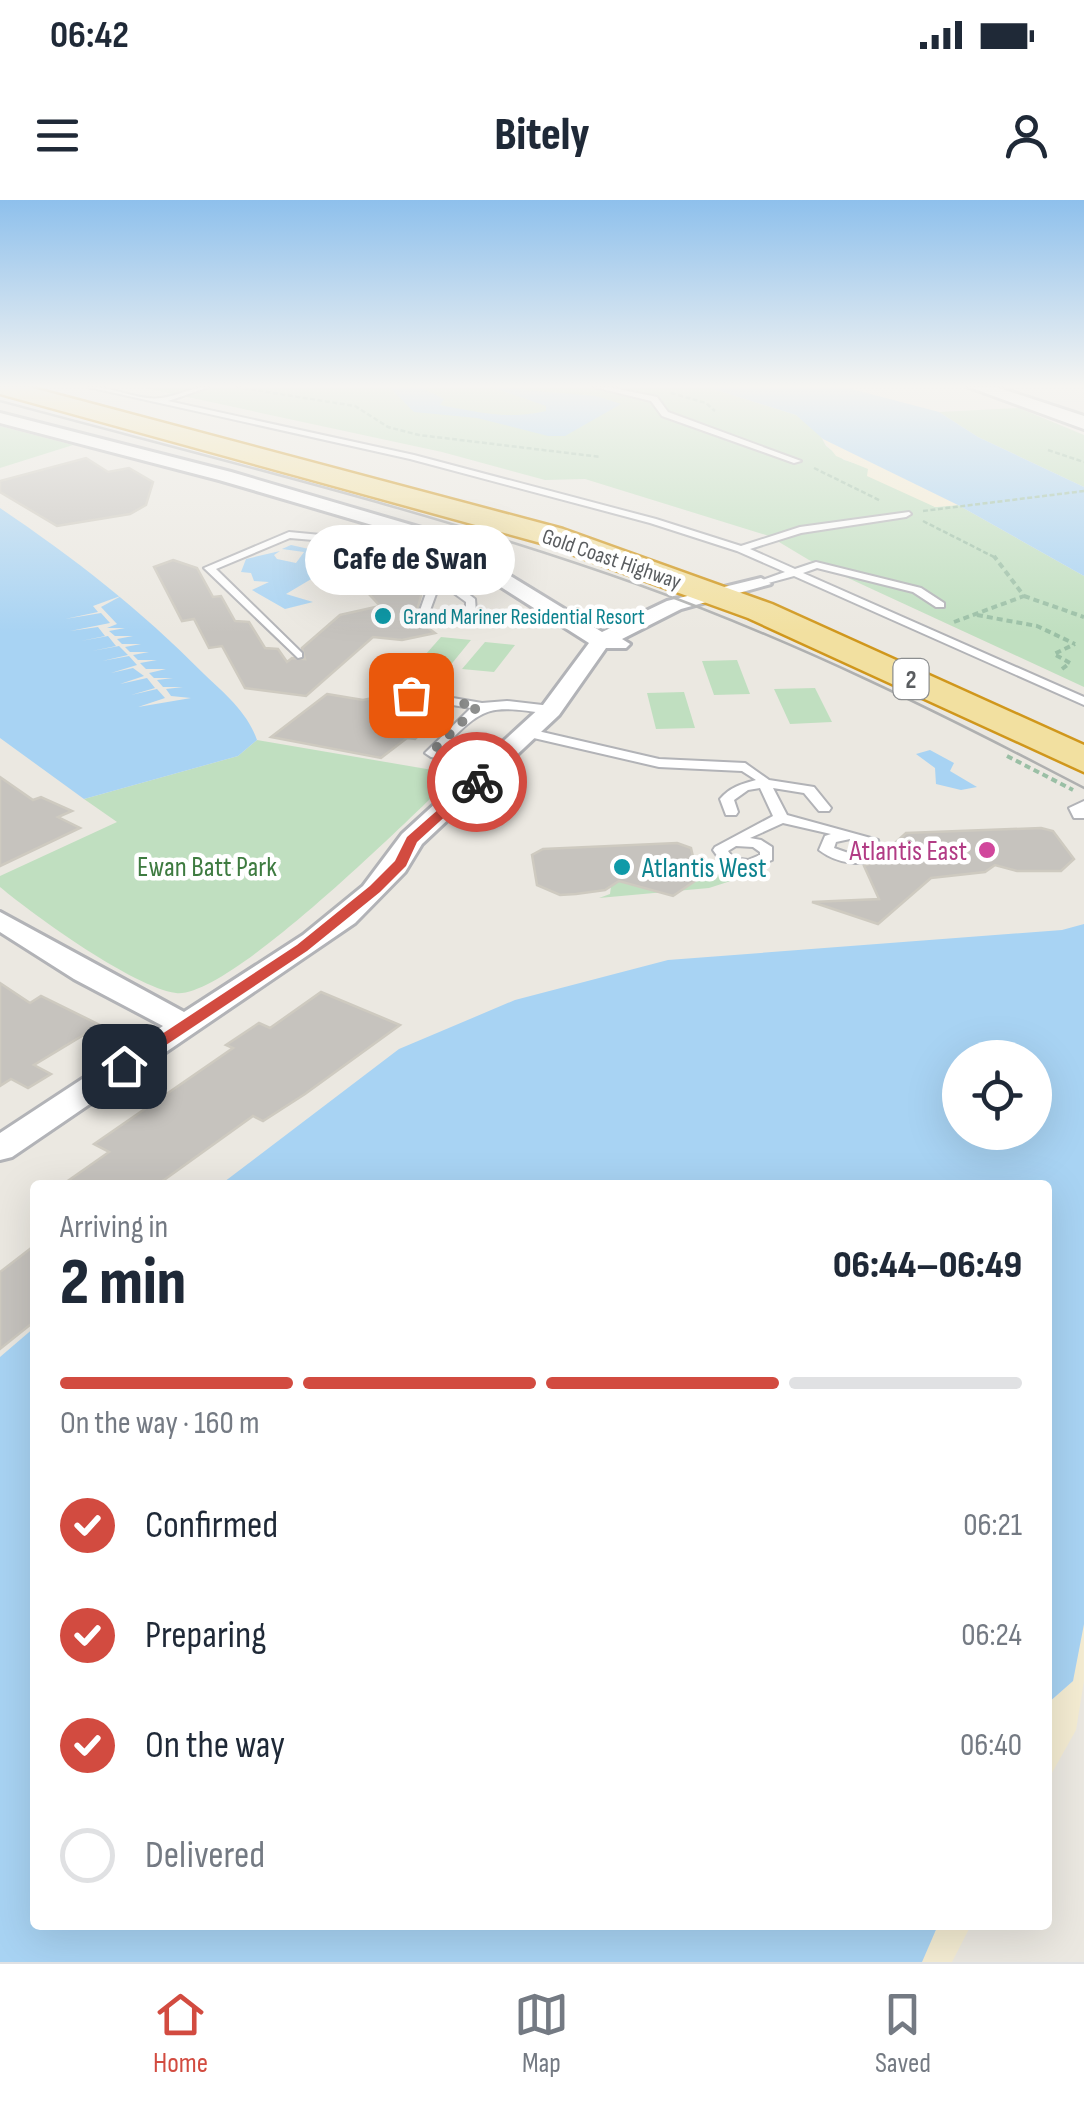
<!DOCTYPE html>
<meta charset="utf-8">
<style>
body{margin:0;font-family:"Sofia Sans Condensed",sans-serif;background:#f2f2f3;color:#1f2937;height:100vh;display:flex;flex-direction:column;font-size:38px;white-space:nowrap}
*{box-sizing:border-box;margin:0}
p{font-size:32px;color:#747a83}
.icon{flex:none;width:55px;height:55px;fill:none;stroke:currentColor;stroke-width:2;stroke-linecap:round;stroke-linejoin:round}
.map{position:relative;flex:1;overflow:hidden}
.panel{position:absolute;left:30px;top:980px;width:1022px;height:750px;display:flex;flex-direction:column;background:#fff;border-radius:10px;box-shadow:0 10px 40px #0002}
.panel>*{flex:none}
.controls{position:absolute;left:942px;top:840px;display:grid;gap:20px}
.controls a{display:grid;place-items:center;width:110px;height:110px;border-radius:50%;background:#fff;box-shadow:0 10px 40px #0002;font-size:50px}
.pin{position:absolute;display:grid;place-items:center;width:85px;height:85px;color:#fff;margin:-42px;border-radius:20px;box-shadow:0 5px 15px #0006}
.courier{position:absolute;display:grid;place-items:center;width:100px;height:100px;margin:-50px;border:8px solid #d24b40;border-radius:50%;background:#fff;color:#222;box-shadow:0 2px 12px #0007}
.bubble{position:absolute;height:70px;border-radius:35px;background:#fff;box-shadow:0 10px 40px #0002;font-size:32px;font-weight:800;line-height:70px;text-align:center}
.overview em{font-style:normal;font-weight:800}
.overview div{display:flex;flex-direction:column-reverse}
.overview{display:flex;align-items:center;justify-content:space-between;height:170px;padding:0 30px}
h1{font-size:65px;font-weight:800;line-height:75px}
.bar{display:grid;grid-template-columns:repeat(4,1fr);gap:15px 10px;align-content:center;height:120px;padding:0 30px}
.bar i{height:12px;border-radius:8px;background:#e0e1e3}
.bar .selected{background:#d24b40}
.bar p{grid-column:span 4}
ol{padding:0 30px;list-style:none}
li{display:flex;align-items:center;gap:30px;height:110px}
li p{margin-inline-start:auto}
li .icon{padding:10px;border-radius:50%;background:#d24b40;color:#fff;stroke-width:4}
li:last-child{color:#747a83}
li i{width:55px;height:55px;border:5px solid #e0e1e3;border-radius:50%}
.status{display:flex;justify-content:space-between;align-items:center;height:70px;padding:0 50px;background:#fff;direction:ltr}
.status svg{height:28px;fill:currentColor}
header{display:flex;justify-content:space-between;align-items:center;height:130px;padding:0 30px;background:#fff;font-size:45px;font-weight:800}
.tabs{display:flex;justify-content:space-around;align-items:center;height:140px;border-top:2px solid #e0e1e3;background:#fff;font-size:28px;color:#747a83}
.tabs a{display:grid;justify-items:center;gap:5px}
.tabs .selected{color:#d24b40}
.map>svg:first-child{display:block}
.green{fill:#c0dfc0}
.sand{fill:#f4ecd2}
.water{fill:#a8d3f3;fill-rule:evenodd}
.pier{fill:#ebe8e1}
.building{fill:#c6c3be;stroke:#cecac0;stroke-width:2.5}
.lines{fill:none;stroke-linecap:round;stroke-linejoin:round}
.service-casing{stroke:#b2b3b7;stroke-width:4}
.minor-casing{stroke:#b2b3b7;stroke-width:6}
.tertiary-casing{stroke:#b2b3b7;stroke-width:6}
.trunk-casing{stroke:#d0971c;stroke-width:5}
.path-far1{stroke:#9abfa5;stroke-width:2.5;stroke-dasharray:5 2.5;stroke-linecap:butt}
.path{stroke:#9abfa5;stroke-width:4;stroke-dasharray:6 4;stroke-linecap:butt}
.service{fill:#fff;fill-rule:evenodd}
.minor{fill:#fff;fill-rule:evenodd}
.tertiary{fill:#fff;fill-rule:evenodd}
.trunk{fill:#f2e0a0;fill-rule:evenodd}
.tram{stroke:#afb0b0;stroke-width:2.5}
.route{fill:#d24b40}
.done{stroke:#8d8e8d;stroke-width:10;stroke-dasharray:0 18}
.culture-dot{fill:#0f9aa8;stroke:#fff;stroke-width:4}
.hotel-dot{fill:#d1479c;stroke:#fff;stroke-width:4}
.labels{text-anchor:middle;stroke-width:9;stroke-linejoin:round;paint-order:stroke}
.far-street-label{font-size:22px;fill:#5a5d60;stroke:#fff}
.far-culture-label{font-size:22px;fill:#0d838f;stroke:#fff;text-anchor:start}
.shield{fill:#fff;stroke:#8c8e90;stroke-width:2.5}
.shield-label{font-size:25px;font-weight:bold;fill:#5a5d60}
.hotel-label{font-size:28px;fill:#b23c85;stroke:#fff;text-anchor:end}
.park-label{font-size:28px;fill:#3e7b40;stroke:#fff}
.culture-label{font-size:28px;fill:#0d838f;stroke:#fff;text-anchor:start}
</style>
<div class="status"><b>06:42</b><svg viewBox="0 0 49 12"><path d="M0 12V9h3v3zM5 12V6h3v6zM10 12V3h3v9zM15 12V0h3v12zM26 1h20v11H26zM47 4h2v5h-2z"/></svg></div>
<header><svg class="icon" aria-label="menu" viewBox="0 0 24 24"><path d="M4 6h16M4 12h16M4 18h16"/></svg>Bitely<svg class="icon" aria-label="person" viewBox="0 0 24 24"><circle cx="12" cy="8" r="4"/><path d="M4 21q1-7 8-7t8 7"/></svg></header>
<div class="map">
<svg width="1084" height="1762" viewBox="0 0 1084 1762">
<rect width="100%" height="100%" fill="#ebe8e1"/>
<path class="green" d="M141 187H707L796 215 817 229 826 246 844 260 864 266 935 307 958 305 1084 376V487L809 360 769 336 585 279 545 280 442 252Z
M1019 208 1084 235V287L978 237 939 212Z
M0 226 73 245 0 268Z
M441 437 471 440 449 467 418 463Z
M485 442 515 445 494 472 462 469Z
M737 460 750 494 714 495 702 461Z
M815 488 832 522 790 524 774 489Z
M684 492 695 528 656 529 647 493Z
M257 540 456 574C413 615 228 800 176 793 133 787 35 716 0 687V676L117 622 84 599 238 556Z
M708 669 743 677 709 688 599 698 610 694 612 679C643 687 686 700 708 669Z"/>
<path class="sand" d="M823 239 958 305 935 307 867 276 868 269 836 256Z
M1084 1424V1481L1076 1530 1048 1580V1503L1073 1481Z
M938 1725H971L952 1762H922Z"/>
<path class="water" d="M389 187H420L444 199 440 205C476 212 510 220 546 211V206L491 187 596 196 621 204 565 236H548L477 218 414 212Z
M707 187H844L939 212 978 237 1084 287V376L958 305 823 239 796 215Z
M0 308C74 358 141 410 204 474 224 493 248 513 257 540L238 556 84 599 0 538Z
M291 345 309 349 318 375 286 394 313 402 285 409 252 390 269 382 254 381 251 373 241 372 246 359 280 351 274 355 277 359 296 363 304 352 282 349Z
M930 550 954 563 950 571 977 587 961 590 936 584 935 568 916 554Z
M1084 724V1424L1073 1481 1048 1503V985H220L399 849 515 800 668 760 1062 730ZM960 858H1035V932H960Z
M35 1127V1725H938L922 1762H0V1157Z"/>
<path class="pier" d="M123 395 101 407 117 424 107 428H125L109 431 115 436H133L117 439 122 444H141L125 447 130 452H149L133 455 138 460H157L140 463 146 469H166L149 473 154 478H173L157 480 163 487H183L166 489 171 496 191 498 138 507 165 498 157 489 131 495 155 488 147 478 120 484 144 476 133 468 111 473 137 465 129 456 102 461 128 455 119 446 92 451 116 446 108 436 81 441 105 436 98 427 70 431 110 423 101 413 65 419 98 412 93 406Z"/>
<path class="building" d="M86 258 108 272 129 268 153 282 146 305 130 314 57 326 0 292V281Z
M173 360 197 368 213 397 221 396 235 421 249 422 265 448 278 449 287 462 292 458 305 459 302 448 340 415 380 406 368 393 399 387 422 392 415 418 435 433 402 440 373 437 306 496 245 488 222 446 209 448 194 419 182 421 154 367Z
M327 494 363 500 378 497 450 508 415 539 407 538 381 558 271 537Z
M0 577 33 600 41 597 72 611 58 617 80 628 0 666Z
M1041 628 1053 631 1074 659 1061 671H1017L995 665 985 672 931 678 878 724 812 702 879 699 864 666 884 658 885 652 906 633Z
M677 643 691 648 698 679 673 696 619 681 605 690 576 694 560 695 537 685 532 655 543 649Z
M0 783 30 803 41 796 100 825 34 865 51 874 28 888 11 879 0 886Z
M321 792 400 825 305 894 263 921 253 916 157 985H62L109 952 94 944 233 848 226 845 259 823 270 828Z
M35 1045V1121L0 1149V1072Z"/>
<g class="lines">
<defs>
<path id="service" d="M88 187C112 186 138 201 161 198 178 196 191 187 209 187L168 201 414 255 656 319 741 346 800 327 909 312 911 314 906 317 801 333 750 349 795 369 816 362 921 388 944 403V407H936L913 392 817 368 803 373 1084 497V505L794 376 757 386V382L785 372 737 351 650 323 410 259Z
M594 187H608L657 197 668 212 801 261 794 263 662 216 651 201Z
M393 322 408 327 364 342 348 354 354 358 426 362 475 399 476 412 447 421 419 418 418 416 430 382 419 372 352 368 328 356 329 350 337 342 290 338 216 369 302 453V457L298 458 204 368 289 332 342 337ZM440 383 466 402V408L446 415 429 413Z
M377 485 482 503 507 501 551 506 557 510 551 514C488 505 485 504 440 551L501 562 503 565 496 569 431 557 425 553 471 508 373 492 371 489Z
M529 529 659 559 745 563 769 580 814 587 831 608 829 611H819L804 593 773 588 787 615 878 640 882 655C862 668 838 664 819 650L825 636 831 634 783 623 750 638 761 640 772 647V660L750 669 723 664 713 650 715 647 773 616 760 588 748 590 734 600 738 612 736 615H726L720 599C730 587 742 584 756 580L742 571 659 567 525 536 523 533ZM850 639 866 645 867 652 854 655 834 648 836 642ZM736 646 753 647 760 652V655L748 660 733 658 728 651Z
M1084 601V618H1074L1069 608Z"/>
<path id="minor" d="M0 213 231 272 442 334 602 432 667 401 761 378 771 384 681 409 622 439 630 444 626 448H606L559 515 422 644 405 672 355 723 12 957 0 960V933L163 826 74 779 0 732V712L184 812 303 735 363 686 402 634 543 505 589 443 430 342 219 280 0 223Z"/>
<path id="tertiary" d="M969 187H996L1084 216V229Z"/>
<path id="trunk" d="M0 187H29L563 329 772 404 1084 545V572L748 418 541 343 0 194Z"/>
</defs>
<use href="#service" class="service-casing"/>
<use href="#minor" class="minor-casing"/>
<use href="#tertiary" class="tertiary-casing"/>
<use href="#trunk" class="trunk-casing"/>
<path class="path-far1" d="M236 187 355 206 388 227 419 235 601 257
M671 193 706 203 715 211
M1048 250 1084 262
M814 268 881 301
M923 311 1084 291
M923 321 996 358"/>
<path class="path" d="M1024 396 1084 417
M977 415 1037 426 1075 444
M954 422 1024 396 994 356
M1062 469 1070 463 1054 454 1075 444
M1007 556 1073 590"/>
<use href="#service" class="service"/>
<use href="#minor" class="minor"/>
<use href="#tertiary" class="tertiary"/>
<use href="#trunk" class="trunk"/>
<path class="tram" d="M0 201C215 259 433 311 642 386 795 441 941 513 1084 588"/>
</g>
<linearGradient id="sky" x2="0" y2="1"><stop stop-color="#8ec0ec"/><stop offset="0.43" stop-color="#f6f5f2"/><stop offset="1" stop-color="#f6f5f2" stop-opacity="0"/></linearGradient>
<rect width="1084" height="433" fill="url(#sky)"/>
<path class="route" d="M473 579 483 582 417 642 406 666 380 692 307 751 130 869H118V863L297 745 370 686 395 661 407 637Z"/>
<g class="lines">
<path class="done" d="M411 495 478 506 431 553 496 565 477 582"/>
</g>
<g class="culture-dot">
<circle cx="383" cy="416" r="10"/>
<circle cx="622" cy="667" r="10"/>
</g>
<circle class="hotel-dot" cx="987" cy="650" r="10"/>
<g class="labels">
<g class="far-street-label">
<text transform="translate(612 358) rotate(19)" y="8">Gold Coast Highway</text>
</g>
<g class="far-culture-label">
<text x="403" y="424">Grand Mariner Residential Resort</text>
</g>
<rect class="shield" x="893.5" y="459" width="35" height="40" rx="8"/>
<g class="shield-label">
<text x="911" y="488">2</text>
</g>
<g class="hotel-label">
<text x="967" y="660">Atlantis East</text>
</g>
<g class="park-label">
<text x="207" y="676">Ewan Batt Park</text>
</g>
<g class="culture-label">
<text x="642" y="677">Atlantis West</text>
</g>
</g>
</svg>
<div class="controls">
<a><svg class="icon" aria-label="locate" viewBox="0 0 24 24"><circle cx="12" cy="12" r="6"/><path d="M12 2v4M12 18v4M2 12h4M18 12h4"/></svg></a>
</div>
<div class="pin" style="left:411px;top:495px;background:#ea580c"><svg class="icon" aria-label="bag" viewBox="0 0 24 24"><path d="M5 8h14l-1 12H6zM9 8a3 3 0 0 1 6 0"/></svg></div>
<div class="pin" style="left:124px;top:866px;background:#1f2937"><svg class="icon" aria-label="home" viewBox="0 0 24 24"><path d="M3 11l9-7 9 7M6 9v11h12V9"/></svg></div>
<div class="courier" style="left:477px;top:582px"><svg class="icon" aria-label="bike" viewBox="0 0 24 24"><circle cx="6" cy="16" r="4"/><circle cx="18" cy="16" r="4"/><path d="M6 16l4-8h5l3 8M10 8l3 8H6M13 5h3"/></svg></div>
<div class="bubble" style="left:305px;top:325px;width:210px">Cafe de Swan</div>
<section class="panel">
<div class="overview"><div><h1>2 min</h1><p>Arriving in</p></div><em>06:44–06:49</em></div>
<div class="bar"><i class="selected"></i><i class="selected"></i><i class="selected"></i><i></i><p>On the way · 160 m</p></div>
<ol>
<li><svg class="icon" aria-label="check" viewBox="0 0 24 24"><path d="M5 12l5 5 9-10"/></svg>Confirmed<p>06:21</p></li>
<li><svg class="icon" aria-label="check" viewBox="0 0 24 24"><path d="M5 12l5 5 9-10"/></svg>Preparing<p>06:24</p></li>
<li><svg class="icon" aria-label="check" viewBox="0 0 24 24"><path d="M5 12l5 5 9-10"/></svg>On the way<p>06:40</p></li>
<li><i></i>Delivered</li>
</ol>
</section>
</div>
<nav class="tabs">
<a class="selected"><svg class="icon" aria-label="home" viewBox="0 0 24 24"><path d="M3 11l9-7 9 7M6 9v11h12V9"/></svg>Home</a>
<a><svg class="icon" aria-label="map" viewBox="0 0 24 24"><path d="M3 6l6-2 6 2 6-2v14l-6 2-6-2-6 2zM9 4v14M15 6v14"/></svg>Map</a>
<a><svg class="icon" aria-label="saved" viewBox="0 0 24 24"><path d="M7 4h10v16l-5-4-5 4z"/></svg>Saved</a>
</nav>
